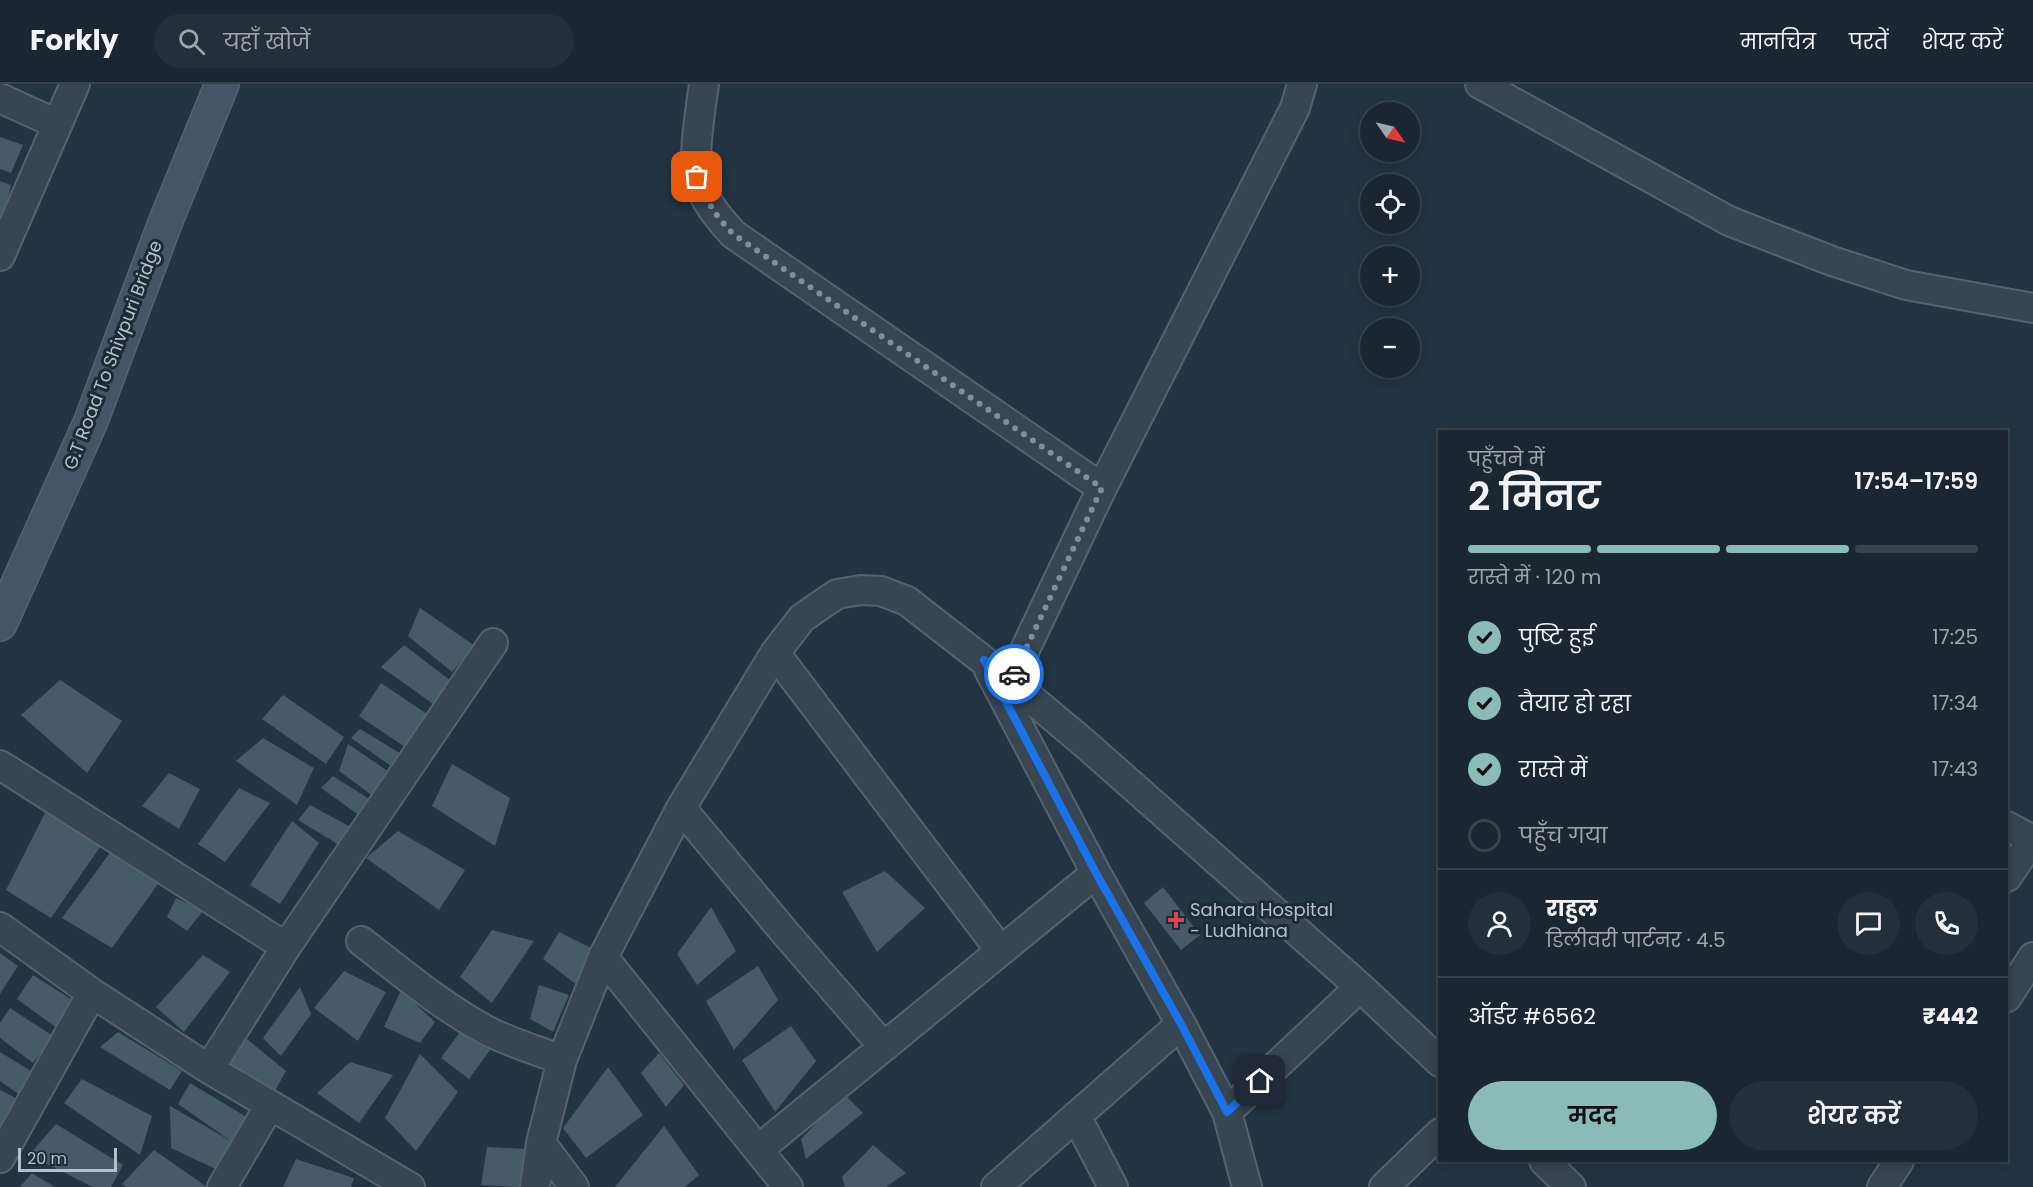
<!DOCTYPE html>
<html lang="hi">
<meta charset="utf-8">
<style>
body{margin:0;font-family:Poppins,"Noto Sans Devanagari",sans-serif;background:#232f3a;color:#f1f3f6;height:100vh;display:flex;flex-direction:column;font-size:22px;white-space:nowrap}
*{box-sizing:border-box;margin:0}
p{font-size:20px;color:#9fa5ac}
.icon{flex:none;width:33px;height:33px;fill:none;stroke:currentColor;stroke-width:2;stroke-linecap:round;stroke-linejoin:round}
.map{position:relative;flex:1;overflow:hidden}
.drawer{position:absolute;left:1438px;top:346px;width:570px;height:732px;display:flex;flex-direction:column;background:#1a2732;border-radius:0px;box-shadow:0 3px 15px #0003,0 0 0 2px #38444d}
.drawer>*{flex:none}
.needle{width:39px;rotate:124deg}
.fabs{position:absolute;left:1360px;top:18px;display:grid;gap:12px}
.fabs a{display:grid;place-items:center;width:60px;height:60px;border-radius:50%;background:#1a2732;box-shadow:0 3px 15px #0003,0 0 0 2px #38444d;font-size:30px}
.scale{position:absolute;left:18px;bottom:15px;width:99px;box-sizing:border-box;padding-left:6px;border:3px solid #b4c0cc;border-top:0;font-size:16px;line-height:21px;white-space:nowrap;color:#b4c0cc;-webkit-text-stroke:4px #1d2b36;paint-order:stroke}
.pin{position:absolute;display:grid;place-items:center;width:51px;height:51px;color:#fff;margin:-26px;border-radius:12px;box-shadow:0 3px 9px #0006}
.courier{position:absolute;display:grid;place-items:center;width:60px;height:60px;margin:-30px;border:4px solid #1a73e8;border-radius:50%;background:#fff;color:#222;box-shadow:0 2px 8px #0007}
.overview em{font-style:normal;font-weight:600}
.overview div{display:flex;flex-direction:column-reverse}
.overview{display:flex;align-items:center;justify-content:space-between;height:102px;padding:0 30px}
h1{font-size:39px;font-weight:600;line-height:45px}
.bar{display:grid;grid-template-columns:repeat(4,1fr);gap:9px 6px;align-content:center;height:72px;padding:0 30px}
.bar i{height:8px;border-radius:4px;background:#38444d}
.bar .active{background:#8bbbb9}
.bar p{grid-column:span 4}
.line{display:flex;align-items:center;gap:15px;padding:0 30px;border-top:2px solid #38444d}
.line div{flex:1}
.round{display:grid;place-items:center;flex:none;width:63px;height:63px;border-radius:32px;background:#232f3a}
ol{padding:0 30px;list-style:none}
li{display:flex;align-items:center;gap:18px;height:66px}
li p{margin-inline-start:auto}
li .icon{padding:6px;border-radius:50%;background:#8bbbb9;color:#111;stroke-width:4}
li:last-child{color:#9fa5ac}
li i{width:33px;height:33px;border:3px solid #38444d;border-radius:50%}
.button{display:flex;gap:12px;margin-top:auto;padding:12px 30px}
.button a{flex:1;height:69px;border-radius:36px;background:#8bbbb9;color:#111;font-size:24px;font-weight:600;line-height:69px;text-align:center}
.button a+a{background:#232f3a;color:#f1f3f6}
header{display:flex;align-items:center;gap:36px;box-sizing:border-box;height:84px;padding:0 30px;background:#1a2732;border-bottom:2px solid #38444d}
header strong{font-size:28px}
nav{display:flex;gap:33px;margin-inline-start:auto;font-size:21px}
.search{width:420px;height:54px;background:#232f3a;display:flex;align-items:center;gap:15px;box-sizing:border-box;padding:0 21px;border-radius:33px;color:#9fa5ac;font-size:22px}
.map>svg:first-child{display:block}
.building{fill:#475a68}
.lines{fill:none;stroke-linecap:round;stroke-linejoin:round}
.street-casing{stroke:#56636f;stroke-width:32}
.secondary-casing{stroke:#56636f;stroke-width:36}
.street{stroke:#384651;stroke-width:28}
.secondary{stroke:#455565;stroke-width:33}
.done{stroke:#818f9c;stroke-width:6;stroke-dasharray:0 10.8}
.route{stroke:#1a73e8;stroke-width:8}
.health-dot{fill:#e0444e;stroke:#1d2b36;stroke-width:2}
.labels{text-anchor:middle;stroke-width:6;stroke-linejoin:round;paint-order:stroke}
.street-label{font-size:18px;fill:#b4c0cc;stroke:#1d2b36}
.poi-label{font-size:18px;fill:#b4c0cc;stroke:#1d2b36;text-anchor:start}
</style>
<header>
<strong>Forkly</strong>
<div class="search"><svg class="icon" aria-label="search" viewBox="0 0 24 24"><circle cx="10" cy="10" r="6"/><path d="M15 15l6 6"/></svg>यहाँ खोजें</div>
<nav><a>मानचित्र</a><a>परतें</a><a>शेयर करें</a></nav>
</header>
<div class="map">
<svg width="2033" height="1103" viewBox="0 0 2033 1103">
<rect width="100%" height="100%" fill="#233442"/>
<path class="building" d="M0 53 23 61 11 89 0 85Z
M0 97 11 101 1 143H0Z
M420 524 475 562 452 588 408 552Z
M404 561 451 597 436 622 381 583Z
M60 596 122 637 87 689 21 631Z
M381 599 430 632 408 665 359 632Z
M283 611 344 653 326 680 262 635Z
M360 645 403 671 398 687 351 654Z
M263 654 314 684 297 721 236 677Z
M348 660 392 690 377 715 339 687Z
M452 680 510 714 495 762 432 722Z
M169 689 200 705 179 745 142 722Z
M333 692 374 718 363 734 321 704Z
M239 704 270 719 225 778 198 760Z
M310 721 356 746 344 764 298 736Z
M46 727 100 763 51 834 6 806Z
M292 737 319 759 280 820 250 801Z
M398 747 465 786 439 826 366 774Z
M112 766 158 800 112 864 62 834Z
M885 787 925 824 877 868 842 808Z
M1163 803 1200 851 1181 866 1144 819Z
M176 814 203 827 187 847 167 833Z
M711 823 736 867 697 901 677 870Z
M492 846 534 857 492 919 460 893Z
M559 848 593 865 577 901 543 875Z
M0 869 18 882 0 910Z
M203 871 230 888 184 948 156 923Z
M758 882 778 916 734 966 706 917Z
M344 887 386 908 358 957 314 924Z
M33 891 77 919 61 947 17 915Z
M539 901 569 911 553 948 530 935Z
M300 903 311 930 281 972 263 954Z
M401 906 435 938 420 959 384 943Z
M10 924 53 952 33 979 0 954V939Z
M791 942 816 977 775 1028 742 976Z
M118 948 182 987 170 1006 100 963Z
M460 948 492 963 469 995 441 974Z
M247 955 286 987 275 1007 225 979Z
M0 968 39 992 24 1014 0 997Z
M659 969 684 1001 666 1023 641 989Z
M420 970 458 1008 416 1067 385 1034Z
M350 978 393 991 359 1039 317 1009Z
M608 983 643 1031 586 1074 563 1044Z
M82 995 152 1032 140 1071 64 1019Z
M190 999 245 1032 243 1067 220 1087 171 1064 170 1022 231 1057 178 1020Z
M0 1006 18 1015 6 1045 0 1042Z
M844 1010 863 1029 806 1075 801 1055Z
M56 1040 123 1081 111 1103H93L29 1071Z
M664 1042 699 1091 685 1103H615Z
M873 1061 906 1089 886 1103H845L842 1093Z
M487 1063 527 1065 519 1103 481 1101Z
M154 1066 207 1103H126L122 1100Z
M296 1075 354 1094 351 1103H283Z
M32 1089 55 1103H20Z"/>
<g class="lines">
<defs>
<path id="street" d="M704 0C701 22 692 75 698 95 704 117 718 133 733 150L1102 404
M1480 0 1729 137 1832 177 1906 201 2033 224
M0 14 57 40
M0 172 75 0
M775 569 1000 866
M989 586 1096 789 1181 940 1227 1028 1247 1103
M1010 597 1102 404 1295 24 1302 0
M0 681 286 863
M681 724 787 851 884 963
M2007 742 2033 756
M2007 793 2032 756
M0 843 92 909 209 985 410 1103
M361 857C401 888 440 921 484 945 508 958 536 966 562 976
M603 873 788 1103
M2007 913 2033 873
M209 985 286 863 493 559
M1227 1028 1360 903
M1076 1032 1113 1103
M541 1059 574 1103
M759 1065 1096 789
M0 1074 92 909
M1544 1077 1571 1103
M222 1103 270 1021
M535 1103 541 1059 562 976 603 873 681 724 775 569 802 534 837 510 861 506 881 507 907 517 1010 597 1083 658 1360 903 1440 978
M996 1103 1181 940
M1384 1103 1440 1049
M1882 1103 1899 1077"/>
<path id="secondary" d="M0 540 91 337 165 139 222 0"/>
</defs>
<use href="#street" class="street-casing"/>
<use href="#secondary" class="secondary-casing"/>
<use href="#street" class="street"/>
<use href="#secondary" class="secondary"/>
</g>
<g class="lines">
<path class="done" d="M697 93C707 118 714 130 733 150L1102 404 1014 590"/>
<path class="route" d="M1014 590 1011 597 984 576 1096 789 1181 940 1227 1028 1260 997"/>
</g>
<path class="health-dot" d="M1173 827h6v6h6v6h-6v6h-6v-6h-6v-6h6z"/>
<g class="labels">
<g class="street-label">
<text transform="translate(113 271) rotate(-69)" y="6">G.T Road To Shivpuri Bridge</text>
</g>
<g class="poi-label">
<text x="1190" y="832">Sahara Hospital<tspan x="1190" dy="21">- Ludhiana</tspan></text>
</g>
</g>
</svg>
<div class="fabs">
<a><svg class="needle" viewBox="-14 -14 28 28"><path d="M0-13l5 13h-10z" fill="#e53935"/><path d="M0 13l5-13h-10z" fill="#9fa5ac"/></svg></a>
<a><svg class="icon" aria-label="locate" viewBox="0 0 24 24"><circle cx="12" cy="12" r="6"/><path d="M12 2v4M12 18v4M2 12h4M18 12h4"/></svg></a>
<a>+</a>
<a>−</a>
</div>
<div class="scale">20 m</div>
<div class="pin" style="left:697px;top:93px;background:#ea580c"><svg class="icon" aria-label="bag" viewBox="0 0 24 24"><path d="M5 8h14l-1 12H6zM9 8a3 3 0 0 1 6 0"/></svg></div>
<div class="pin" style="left:1260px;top:997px;background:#1f2937"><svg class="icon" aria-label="home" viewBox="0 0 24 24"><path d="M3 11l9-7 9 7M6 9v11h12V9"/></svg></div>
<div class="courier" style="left:1014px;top:590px"><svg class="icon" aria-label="car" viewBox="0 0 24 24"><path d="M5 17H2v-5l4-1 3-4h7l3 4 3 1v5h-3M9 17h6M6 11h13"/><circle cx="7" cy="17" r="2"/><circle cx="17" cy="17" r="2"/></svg></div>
<section class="drawer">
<div class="overview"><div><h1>2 मिनट</h1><p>पहुँचने में</p></div><em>17:54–17:59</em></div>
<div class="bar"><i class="active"></i><i class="active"></i><i class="active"></i><i></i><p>रास्ते में · 120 m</p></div>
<ol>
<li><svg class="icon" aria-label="check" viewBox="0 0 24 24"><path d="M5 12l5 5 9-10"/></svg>पुष्टि हुई<p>17:25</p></li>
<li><svg class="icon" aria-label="check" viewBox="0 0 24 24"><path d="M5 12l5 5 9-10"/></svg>तैयार हो रहा<p>17:34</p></li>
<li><svg class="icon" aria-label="check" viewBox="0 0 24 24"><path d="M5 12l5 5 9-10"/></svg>रास्ते में<p>17:43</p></li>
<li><i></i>पहुँच गया</li>
</ol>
<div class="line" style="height:108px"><a class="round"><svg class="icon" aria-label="person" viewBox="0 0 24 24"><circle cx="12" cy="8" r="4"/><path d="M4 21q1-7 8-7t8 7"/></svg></a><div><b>राहुल</b><p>डिलीवरी पार्टनर · 4.5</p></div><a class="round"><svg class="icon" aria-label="chat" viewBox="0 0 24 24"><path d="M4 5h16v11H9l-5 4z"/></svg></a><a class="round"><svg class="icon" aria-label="phone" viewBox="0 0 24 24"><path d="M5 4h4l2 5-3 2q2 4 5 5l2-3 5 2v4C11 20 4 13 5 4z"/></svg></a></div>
<div class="line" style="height:78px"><div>ऑर्डर #6562</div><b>₹442</b></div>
<div class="button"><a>मदद</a><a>शेयर करें</a></div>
</section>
</div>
